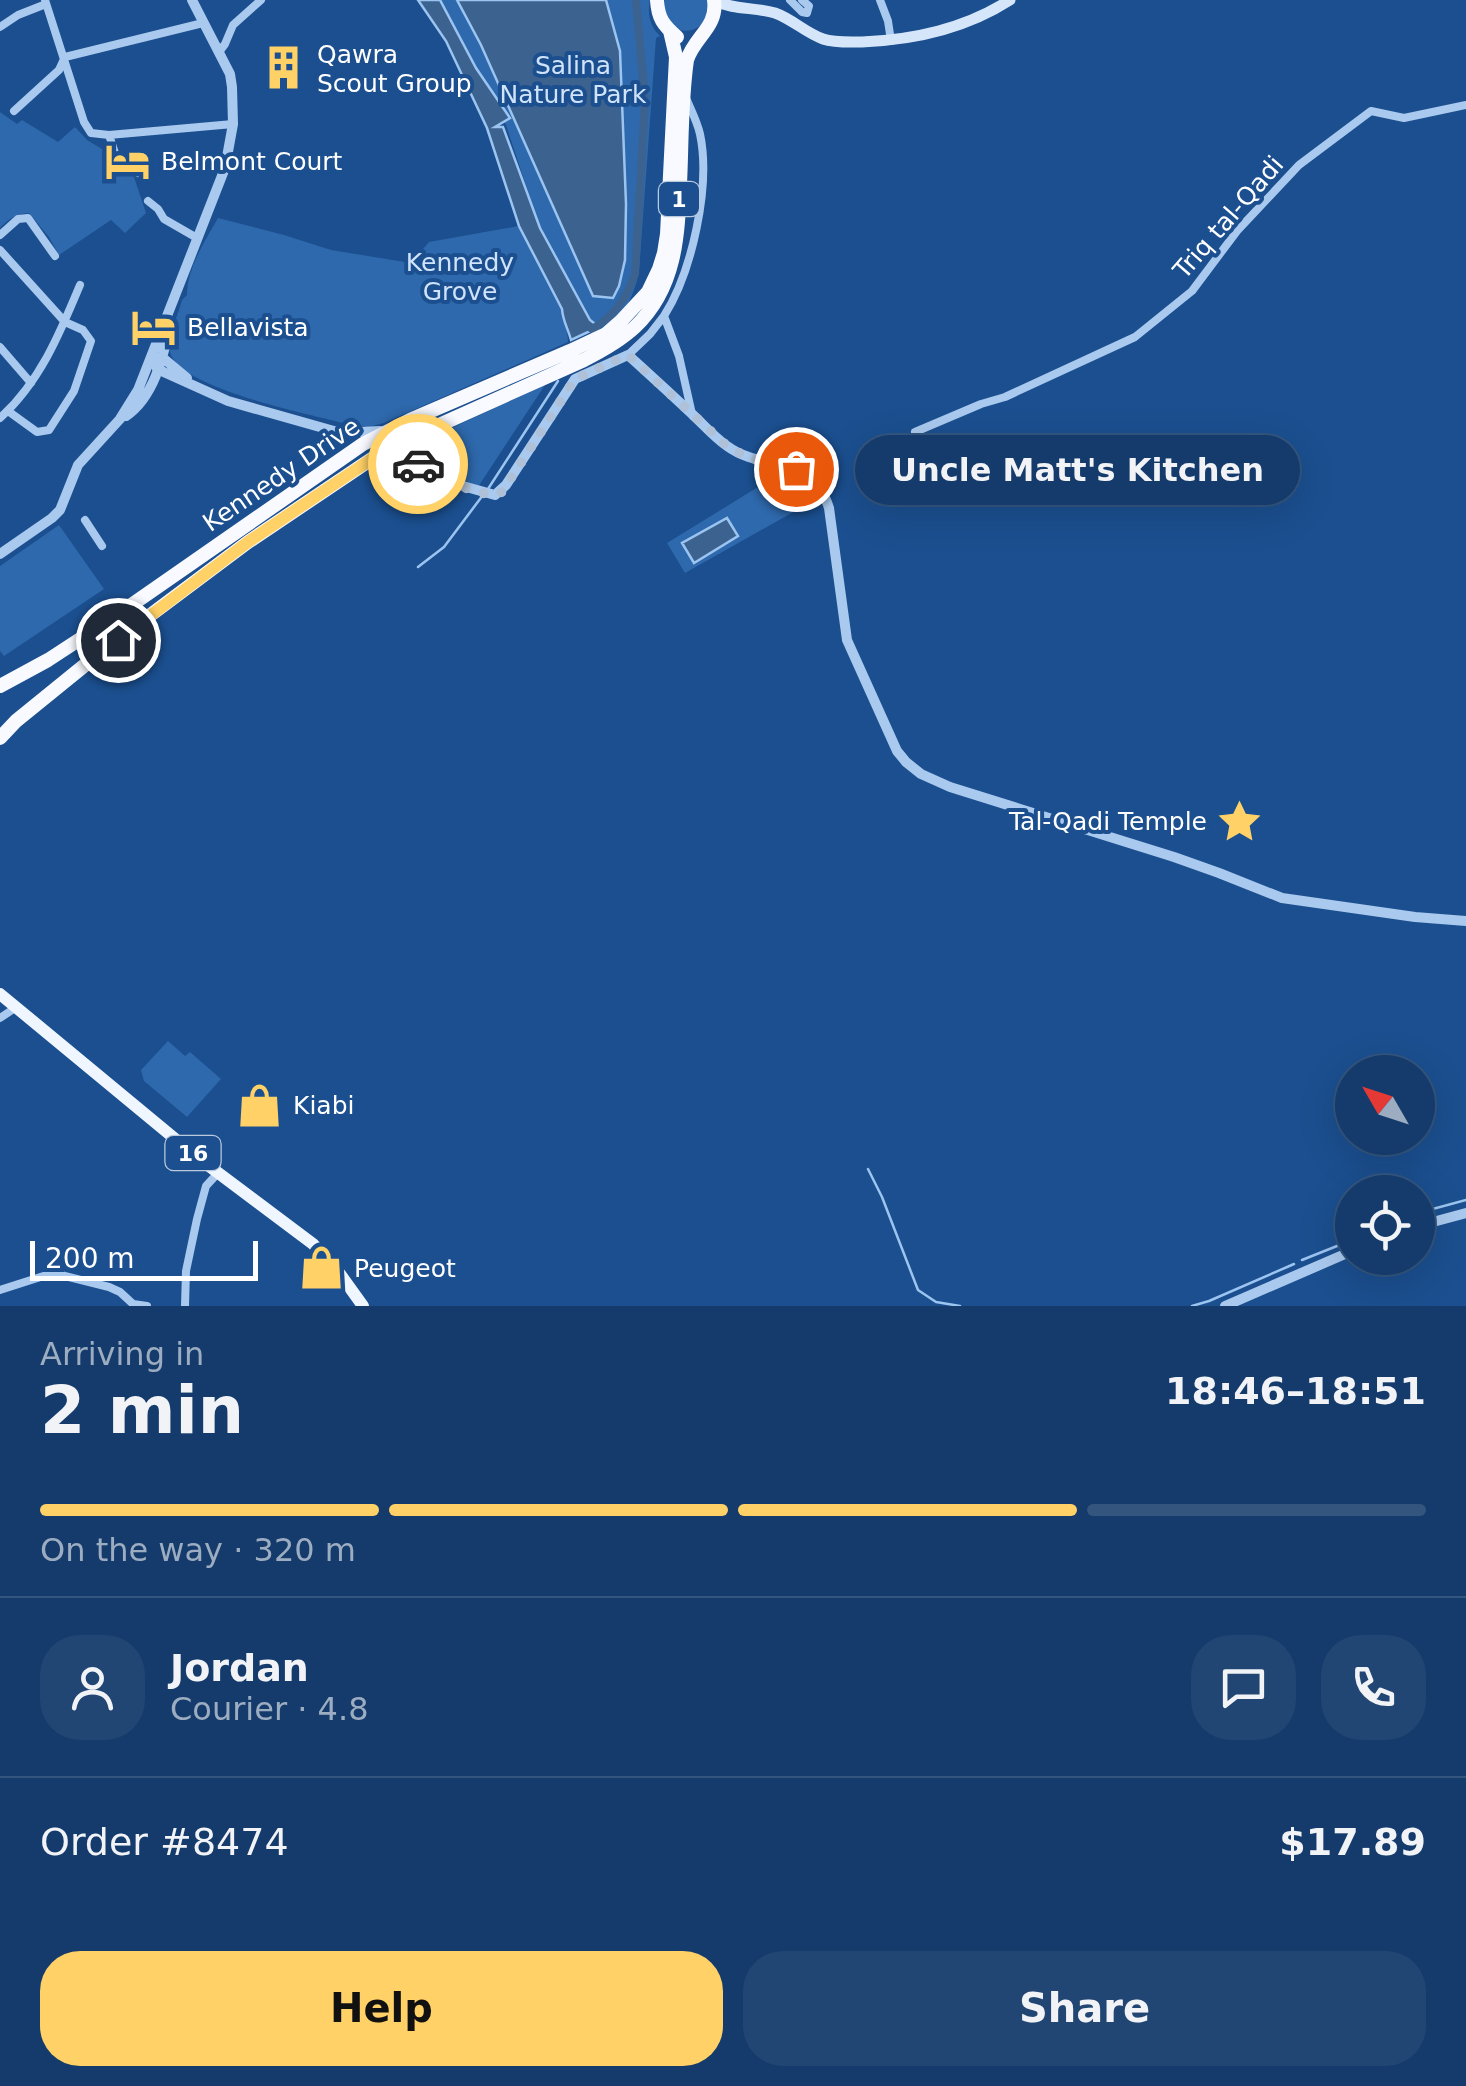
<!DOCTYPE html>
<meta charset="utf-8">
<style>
body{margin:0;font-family:"DejaVu Sans",sans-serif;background:#214673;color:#f1f3f6;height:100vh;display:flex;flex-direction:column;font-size:38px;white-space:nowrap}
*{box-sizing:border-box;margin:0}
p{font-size:32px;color:#9dadc1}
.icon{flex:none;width:55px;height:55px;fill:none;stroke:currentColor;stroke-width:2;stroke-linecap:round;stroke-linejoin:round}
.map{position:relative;height:1306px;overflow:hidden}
.sheet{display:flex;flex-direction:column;background:#143b6b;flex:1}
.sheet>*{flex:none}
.needle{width:65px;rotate:309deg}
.buttons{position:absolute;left:1335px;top:1055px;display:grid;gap:20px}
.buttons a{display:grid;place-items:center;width:100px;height:100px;border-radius:50%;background:#143b6b;box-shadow:0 10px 40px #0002,0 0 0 2px #33557e;font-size:50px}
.scale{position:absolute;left:30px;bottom:25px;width:228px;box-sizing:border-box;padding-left:10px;border:5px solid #fff;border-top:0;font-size:28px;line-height:35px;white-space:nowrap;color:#fff;-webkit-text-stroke:8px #1b4f8f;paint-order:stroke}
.pin{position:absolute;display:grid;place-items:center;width:85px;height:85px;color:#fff;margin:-42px;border:5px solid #fff;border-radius:50%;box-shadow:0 2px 10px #0007}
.courier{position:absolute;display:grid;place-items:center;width:100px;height:100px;margin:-50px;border:8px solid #ffd166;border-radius:50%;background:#fff;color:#222;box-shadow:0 2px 12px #0007}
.bubble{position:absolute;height:70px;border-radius:35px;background:#143b6b;box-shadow:0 10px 40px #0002,0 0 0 2px #33557e;font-size:32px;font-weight:600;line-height:70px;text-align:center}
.headline em{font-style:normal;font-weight:600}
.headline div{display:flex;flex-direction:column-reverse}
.headline{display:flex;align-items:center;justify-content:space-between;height:170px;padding:0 40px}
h1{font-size:65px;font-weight:600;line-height:75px}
.bar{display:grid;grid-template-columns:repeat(4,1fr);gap:15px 10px;align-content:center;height:120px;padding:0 40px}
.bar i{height:12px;border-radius:8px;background:#33557e}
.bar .on{background:#ffd166}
.bar p{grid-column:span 4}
.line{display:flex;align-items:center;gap:25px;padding:0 40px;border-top:2px solid #33557e}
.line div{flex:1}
.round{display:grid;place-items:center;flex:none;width:105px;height:105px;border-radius:40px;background:#214673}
.button{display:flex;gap:20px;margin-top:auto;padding:20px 40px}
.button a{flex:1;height:115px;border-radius:40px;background:#ffd166;color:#111;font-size:40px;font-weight:600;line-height:115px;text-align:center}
.button a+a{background:#214673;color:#f1f3f6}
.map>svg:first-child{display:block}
.green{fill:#2e69ad}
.water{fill:#3c6290;stroke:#9cc4f0;stroke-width:2.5}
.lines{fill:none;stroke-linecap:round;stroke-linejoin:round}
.stream{stroke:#9cc4f0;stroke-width:2.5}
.canal{stroke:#3c6290;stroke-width:8}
.minor{stroke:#a9c9ee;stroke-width:8}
.tertiary{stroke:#a9c9ee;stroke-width:10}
.secondary{stroke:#d6e6fa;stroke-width:11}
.primary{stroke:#f0f6ff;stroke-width:12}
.trunk{stroke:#f8faff;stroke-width:14}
.done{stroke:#afc1d8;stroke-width:10;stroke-dasharray:0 18}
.route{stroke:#ffd166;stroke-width:12}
.labels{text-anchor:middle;stroke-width:8;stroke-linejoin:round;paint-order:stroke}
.shield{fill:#1b4f8f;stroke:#bbcadd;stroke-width:2.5}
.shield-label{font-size:22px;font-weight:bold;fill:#fff}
.poi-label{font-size:25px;fill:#fff;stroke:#1b4f8f;text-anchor:start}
.park-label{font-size:25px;fill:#cfe3fa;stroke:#1b4f8f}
.street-label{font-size:25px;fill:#fff;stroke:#1b4f8f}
</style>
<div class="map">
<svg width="1466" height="1306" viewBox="0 0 1466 1306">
<rect width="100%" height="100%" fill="#1b4f8f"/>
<path class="green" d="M440 0H650C647 14 650 27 660 36L656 38 639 272C632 299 627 316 599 327L590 320 540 228 506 125Z
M665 0H708C713 43 658 39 665 0Z
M0 112 17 124 22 120 58 142 75 127 87 140 107 152V160L134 177 146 213 125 233 111 220 59 255 49 237 29 213C17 214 8 219 0 228Z
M218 218 284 235 331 250 411 263 429 242 519 226 562 309C563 321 568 330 568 342L384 423 368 427 352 425C317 416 178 389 170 352 167 338 178 315 182 300L187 295C187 268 205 241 218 218Z
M545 385 478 487C451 480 424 470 406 449Z
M789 468 817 487 820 497 685 573 667 543Z
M59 525 104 589 4 656 0 651V566Z
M168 1041 185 1056 190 1052 221 1079 187 1117 144 1081 141 1070Z"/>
<path class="water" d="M418 0H440L476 68 510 118 495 127H503L540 228 590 320 599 327 571 340C568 328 563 322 562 309L519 226 487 128 446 41Z
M457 0H606L620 51 626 204 625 260 619 286 613 298 593 296 481 45Z
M727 518 738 536 694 563 682 543Z"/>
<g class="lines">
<path class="stream" d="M488 489 558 381
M418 567 444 547 483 495
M868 1169 882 1197 918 1290 936 1302 960 1306
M1418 1213 1466 1200
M1302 1260 1352 1240
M1192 1306 1209 1301 1294 1264"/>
<path class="canal" d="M589 327 592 329C614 317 627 297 635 274L645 100 636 0"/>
<path class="minor" d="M45 0 84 122 91 133 109 135 233 124
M790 0 802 12 807 13 809 6 802 0
M880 0 888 21 891 41
M0 27 18 15 46 4
M219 52 225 44 233 25 261 0
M65 57 203 23
M686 98C691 110 697 121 700 134 711 186 692 272 664 316L679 356 692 414
M14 111 59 70 65 57
M109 135 115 153 138 173
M148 201 158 209 164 219 197 238
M0 235 18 219 28 218 55 256
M0 250 65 322 83 330 91 341 74 391 49 430 37 432 8 411
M0 347 31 383
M628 355 650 334 664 316
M0 418C40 382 60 333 80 285
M915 432 981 404 1005 397 1135 337 1192 291 1237 231 1299 165 1371 111 1404 118 1466 105
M85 520 102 546
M0 1018 15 1008
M0 1290 53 1273 109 1287 120 1292 133 1304 147 1306
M185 1306 186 1271 197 1219 206 1186 218 1173"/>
<path class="tertiary" d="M153 354 157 369 228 401 341 433 380 431
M163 358 187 378
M126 416C154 397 163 357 170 326
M388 448 452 483 495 495 506 485 575 379 628 355C649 374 671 394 692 414 703 424 714 437 727 446 764 473 812 453 829 508L847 640 897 751 906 762 921 774 950 787 1174 857 1219 873 1282 898 1415 917 1466 921
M0 554 52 518 60 510 78 465 120 419 138 390 225 168 233 124 232 87 230 74 192 0
M1418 1226 1466 1213
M1225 1306 1352 1251"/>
<path class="secondary" d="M715 1C734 10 755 7 775 13 792 19 806 33 823 39 835 43 849 42 862 42 915 40 965 29 1010 0"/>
<path class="primary" d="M0 994 197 1157 313 1244 340 1274 363 1306"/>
<path class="trunk" d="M657 0C658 18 663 25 677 37
M0 686 48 660 117 615 363 444 410 420 570 351 606 334 621 321 648 292 659 269 664 253 667 234 676 57 670 31
M0 738 16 721 101 652 248 542 388 448 584 360C602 351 620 341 635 327 676 288 678 236 680 184 682 143 681 101 687 60 695 36 718 27 714 0"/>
</g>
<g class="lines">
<path class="done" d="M418 464C438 475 480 501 502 492L575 379 628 355 728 447 749 458 796 469"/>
<path class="route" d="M118 640 248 542 388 448 418 464"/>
</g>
<defs>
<symbol id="building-bare" viewBox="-9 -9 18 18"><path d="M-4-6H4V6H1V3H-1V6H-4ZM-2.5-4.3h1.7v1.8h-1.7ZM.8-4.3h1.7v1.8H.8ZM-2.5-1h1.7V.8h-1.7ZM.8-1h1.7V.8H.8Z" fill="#ffd166" stroke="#1b4f8f" stroke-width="2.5" paint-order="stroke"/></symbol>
<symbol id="hotel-bare" viewBox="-9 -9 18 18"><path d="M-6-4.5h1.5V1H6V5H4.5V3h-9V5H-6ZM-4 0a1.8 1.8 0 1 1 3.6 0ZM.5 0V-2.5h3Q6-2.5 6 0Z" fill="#ffd166" stroke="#1b4f8f" stroke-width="2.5" paint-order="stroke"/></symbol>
<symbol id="sight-bare" viewBox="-9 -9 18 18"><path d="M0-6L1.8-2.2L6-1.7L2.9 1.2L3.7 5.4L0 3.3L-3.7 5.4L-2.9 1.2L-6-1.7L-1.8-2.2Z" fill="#ffd166" stroke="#1b4f8f" stroke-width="2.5" paint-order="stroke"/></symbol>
<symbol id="shop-bare" viewBox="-9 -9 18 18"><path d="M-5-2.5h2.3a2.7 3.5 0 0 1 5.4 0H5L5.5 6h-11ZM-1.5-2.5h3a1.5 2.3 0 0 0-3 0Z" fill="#ffd166" stroke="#1b4f8f" stroke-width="2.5" paint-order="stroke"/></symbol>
</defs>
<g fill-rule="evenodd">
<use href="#building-bare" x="252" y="36" width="63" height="63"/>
<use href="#hotel-bare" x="96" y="130" width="63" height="63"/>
<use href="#hotel-bare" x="122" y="296" width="63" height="63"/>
<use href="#sight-bare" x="1208" y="790" width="63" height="63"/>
<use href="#shop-bare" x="228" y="1074" width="63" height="63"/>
<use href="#shop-bare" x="290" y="1236" width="63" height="63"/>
</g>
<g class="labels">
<g class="shield">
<rect x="659" y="182" width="40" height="34" rx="8"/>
<rect x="165.5" y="1136" width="55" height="34" rx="8"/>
</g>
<g class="shield-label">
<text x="679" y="207">1</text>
<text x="193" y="1161">16</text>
</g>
<g class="poi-label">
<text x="317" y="63">Qawra<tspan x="317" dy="29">Scout Group</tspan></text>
<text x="161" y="170">Belmont Court</text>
<text x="187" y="336">Bellavista</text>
<text x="1207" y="830" text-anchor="end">Tal-Qadi Temple</text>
<text x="293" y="1114">Kiabi</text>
<text x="354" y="1277">Peugeot</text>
</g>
<g class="park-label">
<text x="573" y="74">Salina<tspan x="573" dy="29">Nature Park</tspan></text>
<text x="460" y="271">Kennedy<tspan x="460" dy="29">Grove</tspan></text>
</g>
<g class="street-label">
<text transform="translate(1228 217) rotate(-49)" y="9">Triq tal-Qadi</text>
<text transform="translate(281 474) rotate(-34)" y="9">Kennedy Drive</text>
</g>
</g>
</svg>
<div class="buttons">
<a><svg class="needle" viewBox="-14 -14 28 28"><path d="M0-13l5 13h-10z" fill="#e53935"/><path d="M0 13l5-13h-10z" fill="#9dadc1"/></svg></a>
<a><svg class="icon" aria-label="locate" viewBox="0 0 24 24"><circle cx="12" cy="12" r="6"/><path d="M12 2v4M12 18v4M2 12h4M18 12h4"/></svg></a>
</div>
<div class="scale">200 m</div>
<div class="pin" style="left:796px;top:469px;background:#ea580c"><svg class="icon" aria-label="bag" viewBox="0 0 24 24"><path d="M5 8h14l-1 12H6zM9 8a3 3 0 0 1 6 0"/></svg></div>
<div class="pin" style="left:118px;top:640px;background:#1f2937"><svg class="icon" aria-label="home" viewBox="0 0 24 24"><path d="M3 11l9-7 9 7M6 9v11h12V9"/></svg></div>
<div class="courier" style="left:418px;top:464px"><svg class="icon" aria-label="car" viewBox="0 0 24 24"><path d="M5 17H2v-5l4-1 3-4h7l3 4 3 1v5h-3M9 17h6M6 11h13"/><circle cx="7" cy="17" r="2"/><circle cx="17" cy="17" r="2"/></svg></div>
<div class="bubble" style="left:855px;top:435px;width:445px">Uncle Matt's Kitchen</div>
</div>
<section class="sheet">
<div class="headline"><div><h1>2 min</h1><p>Arriving in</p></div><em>18:46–18:51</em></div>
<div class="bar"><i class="on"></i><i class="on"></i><i class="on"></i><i></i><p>On the way · 320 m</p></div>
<div class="line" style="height:180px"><a class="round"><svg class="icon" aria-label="person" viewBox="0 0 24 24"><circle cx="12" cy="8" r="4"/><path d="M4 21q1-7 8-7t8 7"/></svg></a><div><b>Jordan</b><p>Courier · 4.8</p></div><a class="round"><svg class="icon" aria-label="chat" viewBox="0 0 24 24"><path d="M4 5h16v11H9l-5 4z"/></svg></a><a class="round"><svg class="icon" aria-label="phone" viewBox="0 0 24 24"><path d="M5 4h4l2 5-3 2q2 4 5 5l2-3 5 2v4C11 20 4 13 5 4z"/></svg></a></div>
<div class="line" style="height:130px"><div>Order #8474</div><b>$17.89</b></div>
<div class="button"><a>Help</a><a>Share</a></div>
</section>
